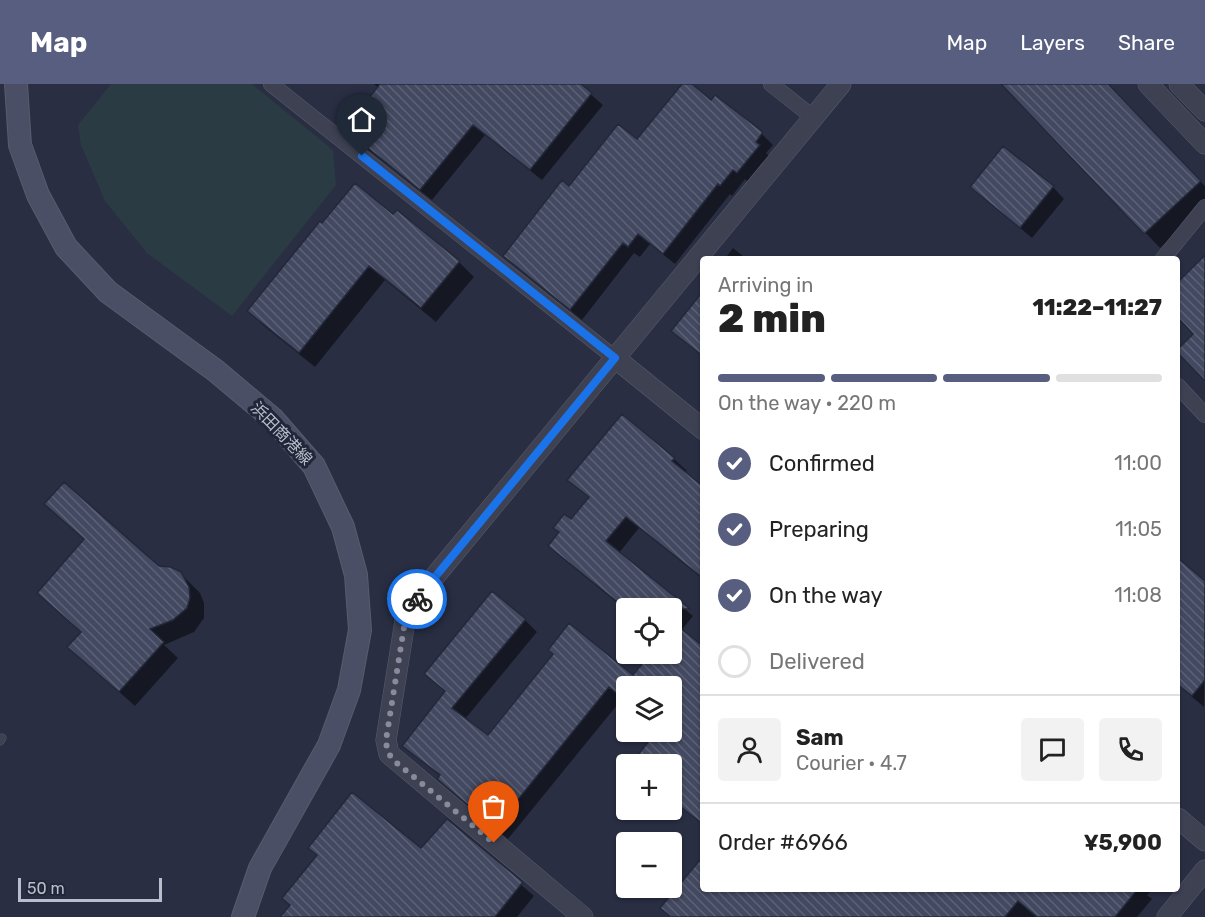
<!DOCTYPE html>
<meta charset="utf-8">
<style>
body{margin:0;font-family:Rubik,"Noto Sans JP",sans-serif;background:#f2f2f2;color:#222;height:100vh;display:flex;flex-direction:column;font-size:22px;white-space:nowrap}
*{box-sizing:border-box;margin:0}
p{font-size:20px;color:#767676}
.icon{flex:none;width:33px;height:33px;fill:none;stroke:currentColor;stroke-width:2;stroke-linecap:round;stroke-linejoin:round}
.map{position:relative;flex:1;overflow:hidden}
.side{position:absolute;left:700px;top:172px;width:480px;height:636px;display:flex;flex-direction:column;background:#fff;border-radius:6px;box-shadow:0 2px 4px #0004}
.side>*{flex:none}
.controls{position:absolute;left:616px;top:514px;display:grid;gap:12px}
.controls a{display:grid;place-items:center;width:66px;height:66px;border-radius:6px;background:#fff;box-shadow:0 2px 4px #0004;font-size:30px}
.scale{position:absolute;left:18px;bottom:15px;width:144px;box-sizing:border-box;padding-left:6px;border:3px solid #babdcc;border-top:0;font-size:16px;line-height:21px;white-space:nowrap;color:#babdcc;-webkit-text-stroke:4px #212638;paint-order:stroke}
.pin{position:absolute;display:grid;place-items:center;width:51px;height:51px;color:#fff;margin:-62px -26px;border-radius:50% 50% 50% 0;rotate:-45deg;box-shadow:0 0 6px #0007}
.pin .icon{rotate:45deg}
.courier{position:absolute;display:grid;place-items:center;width:60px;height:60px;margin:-30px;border:4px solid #1a73e8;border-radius:50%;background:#fff;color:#222;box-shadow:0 2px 8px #0007}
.summary em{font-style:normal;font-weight:800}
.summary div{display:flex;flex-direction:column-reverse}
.summary{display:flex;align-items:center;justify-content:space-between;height:102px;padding:0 18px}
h1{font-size:39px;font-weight:800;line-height:45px}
.bar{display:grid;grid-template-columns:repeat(4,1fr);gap:9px 6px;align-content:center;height:72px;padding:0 18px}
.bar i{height:8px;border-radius:4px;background:#e0e0e0}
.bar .selected{background:#575e80}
.bar p{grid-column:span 4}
.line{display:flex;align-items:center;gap:15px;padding:0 18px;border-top:2px solid #e0e0e0}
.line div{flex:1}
.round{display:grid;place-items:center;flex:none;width:63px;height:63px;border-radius:6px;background:#f2f2f2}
ol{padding:0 18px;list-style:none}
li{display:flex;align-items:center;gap:18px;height:66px}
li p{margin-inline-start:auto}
li .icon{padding:6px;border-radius:50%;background:#575e80;color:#fff;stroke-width:4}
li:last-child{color:#767676}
li i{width:33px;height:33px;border:3px solid #e0e0e0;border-radius:50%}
header{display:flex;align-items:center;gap:36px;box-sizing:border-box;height:84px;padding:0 30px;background:#575e80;color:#fff}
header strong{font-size:28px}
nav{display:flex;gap:33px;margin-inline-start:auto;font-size:21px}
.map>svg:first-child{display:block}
.pitch{fill:#2b3b44}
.shadow{fill:#0007}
.building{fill:url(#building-back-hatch);stroke:#23283a;stroke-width:1.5}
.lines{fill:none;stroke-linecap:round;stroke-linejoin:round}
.service-casing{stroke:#585c6d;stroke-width:9}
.minor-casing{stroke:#585c6d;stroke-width:16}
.tertiary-casing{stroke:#585c6d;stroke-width:21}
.secondary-casing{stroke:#585c6d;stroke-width:24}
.service{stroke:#3d4152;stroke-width:8}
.minor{stroke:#3d4152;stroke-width:15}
.tertiary{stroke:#3d4152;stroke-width:20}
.secondary{stroke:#4b4f65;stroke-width:22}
.done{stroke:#878b9c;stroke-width:6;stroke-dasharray:0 10.8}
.route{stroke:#1a73e8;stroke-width:8}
.labels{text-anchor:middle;stroke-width:6;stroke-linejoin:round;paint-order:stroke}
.street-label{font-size:16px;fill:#babdcc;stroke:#212638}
</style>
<header>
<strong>Map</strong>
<nav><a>Map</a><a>Layers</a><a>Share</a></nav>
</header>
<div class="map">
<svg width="1205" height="833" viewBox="0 0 1205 833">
<defs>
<pattern id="building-back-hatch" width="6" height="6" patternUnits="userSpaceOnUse" patternTransform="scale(1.5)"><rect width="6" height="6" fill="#434960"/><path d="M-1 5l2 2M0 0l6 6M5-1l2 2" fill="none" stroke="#5c6176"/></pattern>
</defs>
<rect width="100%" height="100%" fill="#292e43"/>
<path class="pitch" d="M111 0H252L333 66 336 101 232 232 147 169 105 117 81 61 78 41Z"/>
<path class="shadow" d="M374 0H579L603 21 542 96 485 51 432 116 357 57 346 45 379 4Z
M684 0H690L711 18 715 13 762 50 773 61 766 69 770 73 749 99 745 95 732 112 730 110 675 180 650 160 640 173 634 169 582 236 505 172 569 104 637 57Z
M1003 0H1107L1205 102V122L1160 164Z
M972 103H1053L1064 115 1032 154Z
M322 141 459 178 474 193 436 238 385 196 315 283 264 242 249 227Z
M733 164 748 176H724Z
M704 209V274L673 247Z
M622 332 674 375 687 387 685 389 704 404V496L639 444 619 469 693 532 681 547 704 565V741L682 724 676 731 670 726H672V681H632L658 648H672V603H627V619L622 615 508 755 451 707 441 693 404 662 445 608 426 590 525 536 537 548 465 635 488 653 633 593 652 570H672V525H627V527L562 474 550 462 590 414 569 396Z
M46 420 158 483 184 493 200 509 204 519V534L194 548 164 561 178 574 135 622 69 563 82 549 85 456Z
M1178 476 1205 498 1204 623 1178 601Z
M447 737 534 812 517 833H282L291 822 318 772 310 764 421 766Z
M704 806H1152L1147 811 1152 815 1137 833H671L662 824Z"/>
<path class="building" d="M380 0H581L592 9 530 86 473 41 420 106 344 45Z
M682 0H692L711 16 715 11 763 48 756 58 760 61 737 89 733 86 720 102 718 100 663 170 638 150 628 163 623 159 570 226 503 172 562 96 569 102 618 40 637 55Z
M1001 0H1108L1201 97 1144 150Z
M1003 62 1054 102 1020 144 970 103Z
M355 99 393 130 397 126 460 177 421 224 369 182 299 269 247 227 320 137 322 139Z
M1205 171V297L1178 269V265L1193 250 1178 234V198Z
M704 206V273L671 247Z
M622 330 675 374 672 377 704 403V495L626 433 606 457 690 525H626L548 462 559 448 553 444 564 430 571 435 589 413 567 396Z
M64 398 159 482 171 483 181 488 189 503 190 514 187 524 173 536 150 545 164 558 119 608 67 563 81 548 37 509 84 455 44 420Z
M1178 474 1205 497V596L1192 612 1178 601Z
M492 507 526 535 452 624 488 651 553 570 548 566 569 539 633 591 650 570H672V537L704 563V741L672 716V681H630L656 648H672V603H627V618L609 603 495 744 437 695 440 691 402 662 445 607 424 590Z
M352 708 421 764 447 735 523 798 495 833H280L290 821 282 814 317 771 308 764Z
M704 771V806H1137L1115 833H1037L1018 817 1005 833H671L660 824Z"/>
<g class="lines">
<defs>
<path id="service" d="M0 657 2 654"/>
<path id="minor" d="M271 0 615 274
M771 0 814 34
M1162 176 1205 123
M1178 302 1205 331"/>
<path id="tertiary" d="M1148 0 1205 60
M1179 0 1205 27
M615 274 704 346
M1178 734 1205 757
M583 833 389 670 386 656 405 537 417 514 841 0
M1167 833 1205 786"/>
<path id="secondary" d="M16 0 20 61 38 111 66 163 108 208 216 287 273 335 314 382 343 443 356 491 360 546 349 606 329 661 260 784 243 833"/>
</defs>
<use href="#service" class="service-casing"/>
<use href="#minor" class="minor-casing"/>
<use href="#tertiary" class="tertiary-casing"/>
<use href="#secondary" class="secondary-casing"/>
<use href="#service" class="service"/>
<use href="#minor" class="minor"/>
<use href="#tertiary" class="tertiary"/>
<use href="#secondary" class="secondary"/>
</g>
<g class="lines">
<path class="done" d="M417 515 405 537 386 656 387 666 392 675 494 759"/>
<path class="route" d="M362 72 615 274 417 515"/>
</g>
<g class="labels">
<g class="street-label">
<text transform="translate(282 349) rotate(46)" y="6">浜田商港線</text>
</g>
</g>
</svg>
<div class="controls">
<a><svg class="icon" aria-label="locate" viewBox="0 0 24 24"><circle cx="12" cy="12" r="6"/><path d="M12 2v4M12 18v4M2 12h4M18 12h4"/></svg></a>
<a><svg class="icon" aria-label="layers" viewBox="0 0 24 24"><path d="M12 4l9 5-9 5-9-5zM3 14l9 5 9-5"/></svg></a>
<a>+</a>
<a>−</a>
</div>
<div class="scale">50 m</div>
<div class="pin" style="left:494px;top:759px;background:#ea580c"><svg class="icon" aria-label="bag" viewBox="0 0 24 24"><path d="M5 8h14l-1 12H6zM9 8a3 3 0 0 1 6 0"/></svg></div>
<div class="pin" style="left:362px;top:72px;background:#1f2937"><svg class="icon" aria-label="home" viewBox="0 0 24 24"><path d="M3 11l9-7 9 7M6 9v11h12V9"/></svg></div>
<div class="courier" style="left:417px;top:515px"><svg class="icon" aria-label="bike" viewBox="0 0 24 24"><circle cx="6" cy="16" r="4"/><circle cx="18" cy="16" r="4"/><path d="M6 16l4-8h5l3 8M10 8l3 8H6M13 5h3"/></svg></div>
<section class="side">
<div class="summary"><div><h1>2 min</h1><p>Arriving in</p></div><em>11:22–11:27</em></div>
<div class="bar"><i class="selected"></i><i class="selected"></i><i class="selected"></i><i></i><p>On the way · 220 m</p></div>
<ol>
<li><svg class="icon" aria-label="check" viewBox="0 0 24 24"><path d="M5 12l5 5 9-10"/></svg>Confirmed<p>11:00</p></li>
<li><svg class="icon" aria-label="check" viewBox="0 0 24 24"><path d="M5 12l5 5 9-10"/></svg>Preparing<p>11:05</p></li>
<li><svg class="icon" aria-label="check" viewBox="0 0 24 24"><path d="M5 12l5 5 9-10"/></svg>On the way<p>11:08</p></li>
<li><i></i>Delivered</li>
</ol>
<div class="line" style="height:108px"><a class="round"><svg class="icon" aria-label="person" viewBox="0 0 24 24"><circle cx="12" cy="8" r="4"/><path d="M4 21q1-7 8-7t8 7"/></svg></a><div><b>Sam</b><p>Courier · 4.7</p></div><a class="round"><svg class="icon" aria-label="chat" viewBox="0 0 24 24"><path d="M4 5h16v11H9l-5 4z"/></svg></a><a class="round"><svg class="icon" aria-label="phone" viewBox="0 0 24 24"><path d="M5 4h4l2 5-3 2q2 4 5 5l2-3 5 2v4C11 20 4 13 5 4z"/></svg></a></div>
<div class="line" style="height:78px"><div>Order #6966</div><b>¥5,900</b></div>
</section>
</div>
